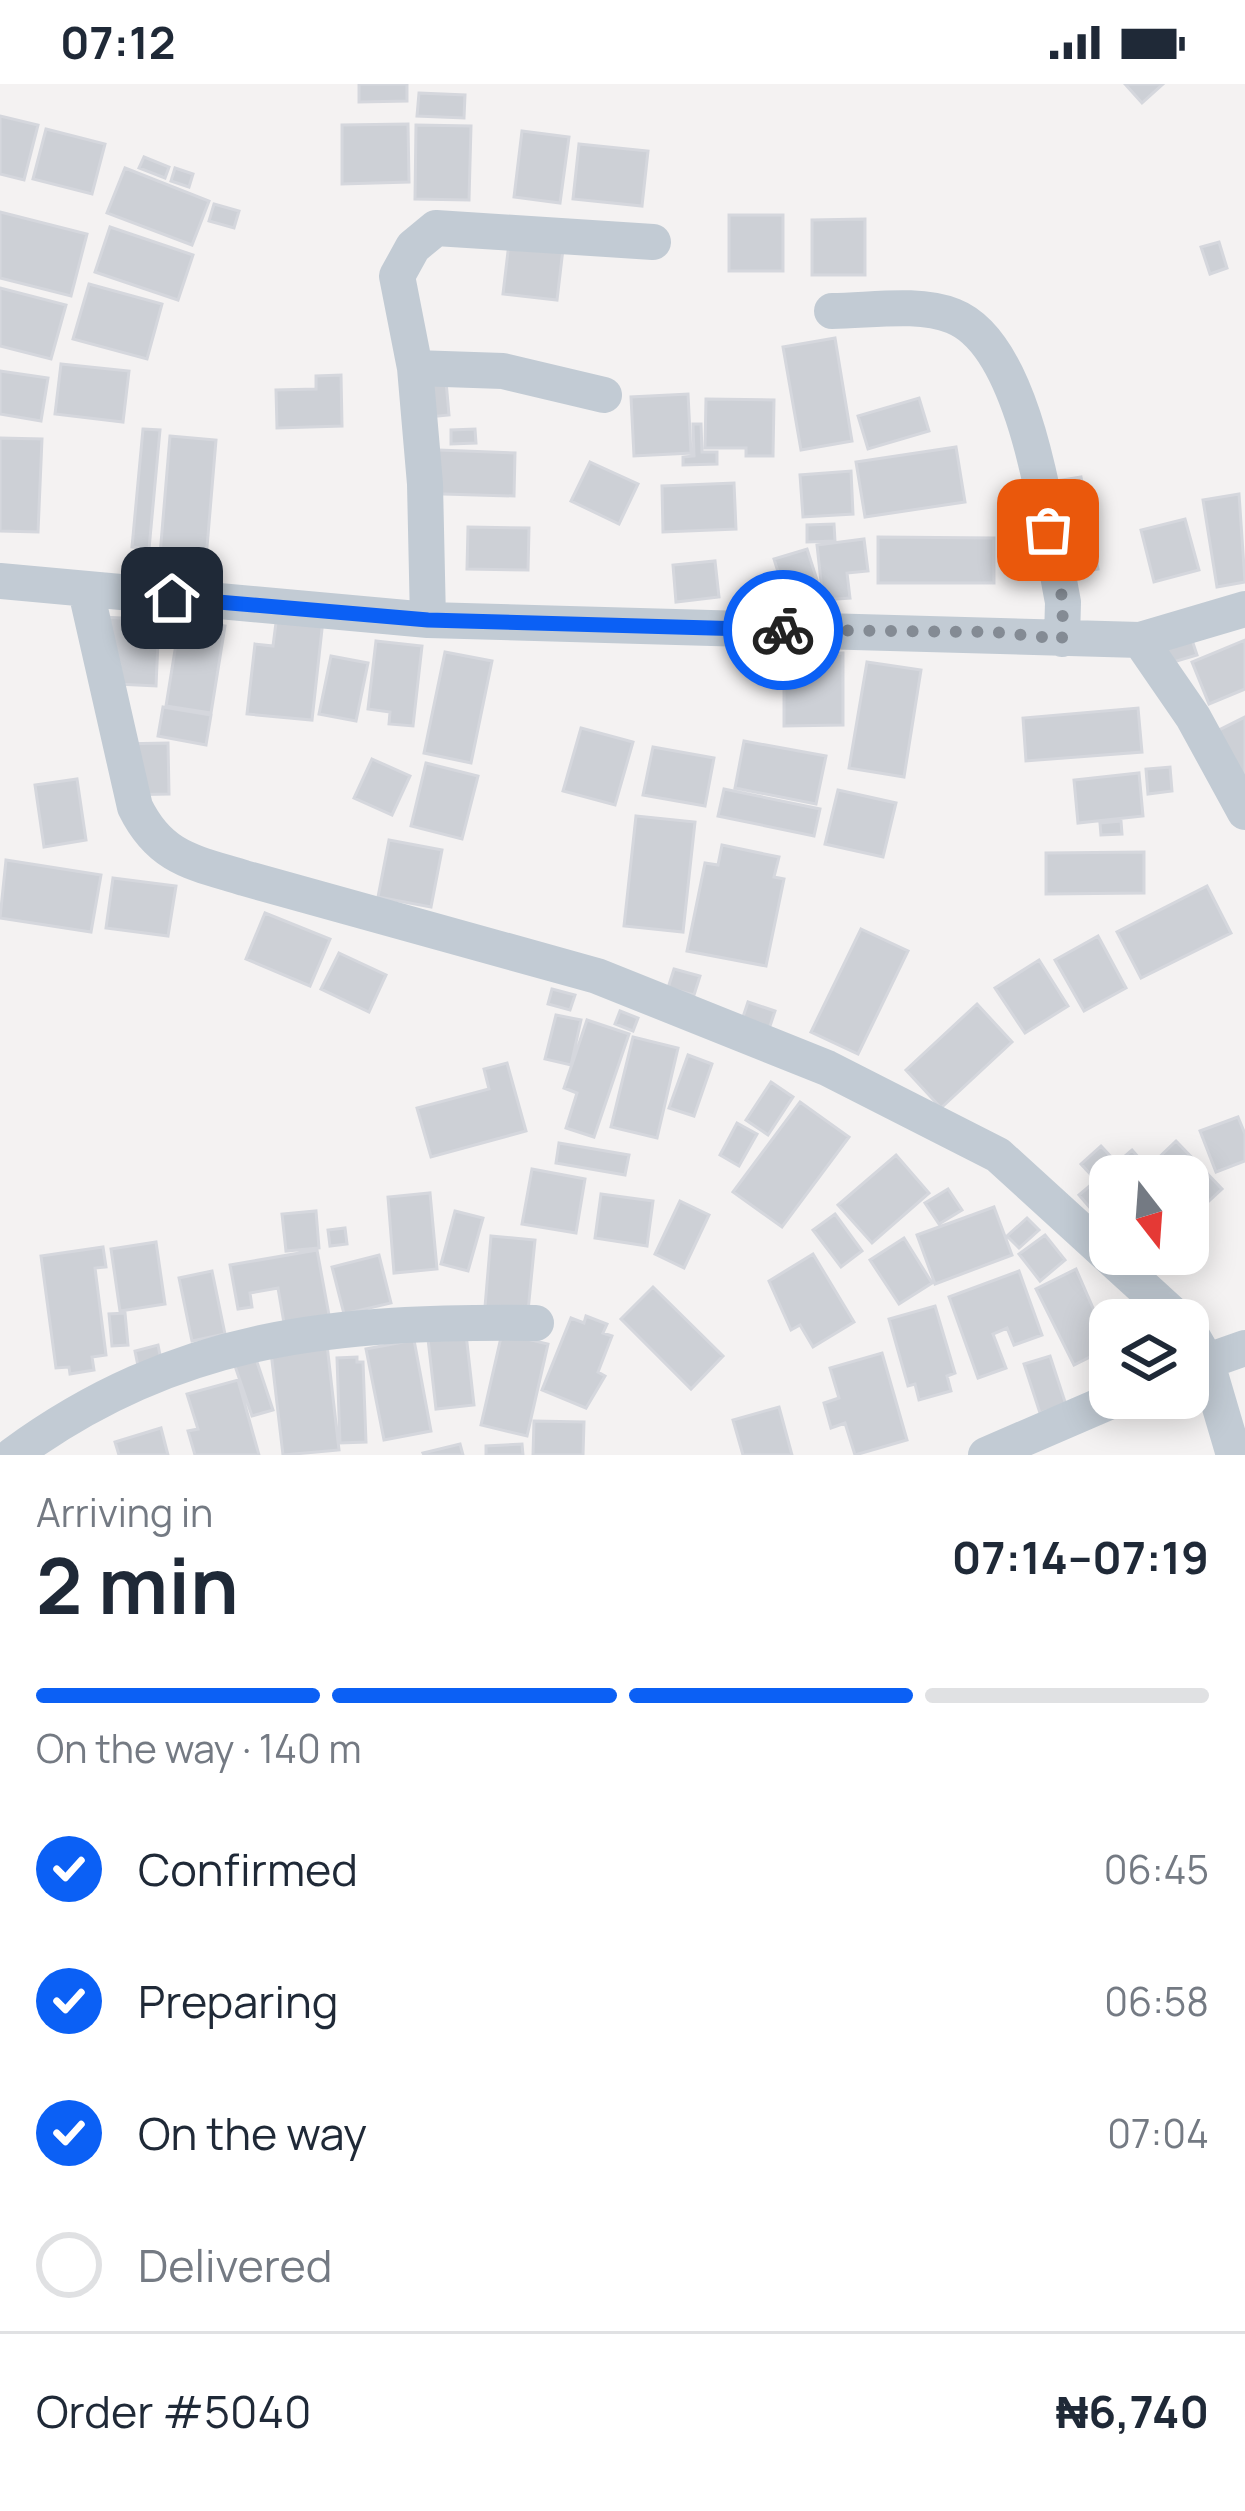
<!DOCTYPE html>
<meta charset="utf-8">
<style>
body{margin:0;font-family:Manrope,sans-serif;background:#f6f6f7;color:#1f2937;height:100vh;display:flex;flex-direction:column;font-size:45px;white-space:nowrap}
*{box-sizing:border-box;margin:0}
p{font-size:39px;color:#747a83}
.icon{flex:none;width:66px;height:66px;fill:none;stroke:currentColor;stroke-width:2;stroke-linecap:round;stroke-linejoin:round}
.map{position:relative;height:1371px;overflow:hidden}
.details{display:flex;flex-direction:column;background:#fff;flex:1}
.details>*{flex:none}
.needle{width:78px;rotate:163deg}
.buttons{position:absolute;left:1089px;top:1071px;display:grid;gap:24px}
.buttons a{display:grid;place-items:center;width:120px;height:120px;border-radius:24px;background:#fff;box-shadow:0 6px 30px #0003;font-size:60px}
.pin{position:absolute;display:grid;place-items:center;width:102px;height:102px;color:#fff;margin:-51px;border-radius:24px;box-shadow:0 6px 18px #0006}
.courier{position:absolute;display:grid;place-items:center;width:120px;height:120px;margin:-60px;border:9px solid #0b60f5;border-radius:50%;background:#fff;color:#222;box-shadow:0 3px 15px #0007}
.headline em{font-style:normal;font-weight:700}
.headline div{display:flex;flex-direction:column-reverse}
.headline{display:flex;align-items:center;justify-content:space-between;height:204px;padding:0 36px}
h1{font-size:78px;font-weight:700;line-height:90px}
.bar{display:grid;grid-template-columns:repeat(4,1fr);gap:18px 12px;align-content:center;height:144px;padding:0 36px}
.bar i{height:15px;border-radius:9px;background:#e0e1e3}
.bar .active{background:#0b60f5}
.bar p{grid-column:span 4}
.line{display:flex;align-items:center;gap:30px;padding:0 36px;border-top:3px solid #e0e1e3}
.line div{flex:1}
ol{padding:0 36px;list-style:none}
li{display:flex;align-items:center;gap:36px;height:132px}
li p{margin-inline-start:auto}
li .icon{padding:12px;border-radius:50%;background:#0b60f5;color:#fff;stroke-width:4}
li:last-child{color:#747a83}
li i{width:66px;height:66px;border:6px solid #e0e1e3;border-radius:50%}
.status{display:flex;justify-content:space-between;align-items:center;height:84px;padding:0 60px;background:#fff;direction:ltr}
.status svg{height:33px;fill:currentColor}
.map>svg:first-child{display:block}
.building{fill:#cdd0d6;stroke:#d5d7dd;stroke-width:3}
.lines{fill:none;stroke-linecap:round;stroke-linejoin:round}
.minor{stroke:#c2cbd4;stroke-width:36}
.done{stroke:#848b94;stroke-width:12;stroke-dasharray:0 21.6}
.route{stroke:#0b60f5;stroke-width:15}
</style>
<div class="status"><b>07:12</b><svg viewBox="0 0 49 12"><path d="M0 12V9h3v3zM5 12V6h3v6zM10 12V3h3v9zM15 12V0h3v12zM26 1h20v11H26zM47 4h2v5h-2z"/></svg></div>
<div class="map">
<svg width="1245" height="1371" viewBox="0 0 1245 1371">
<rect width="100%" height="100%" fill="#f4f2f2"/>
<path class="building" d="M359 0H407V17L359 18Z
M1125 0H1163L1142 19Z
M419 9 465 11 464 34 417 32Z
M0 32 38 41 24 96 0 90Z
M408 40 409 98 342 100V41Z
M416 41 471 42 469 116 415 115Z
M46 45 105 60 92 110 33 95Z
M522 47 569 53 560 119 514 113Z
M579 60 648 67 642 122 573 115Z
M144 73 169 83 165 94 139 84Z
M125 84 209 117 192 161 107 129Z
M175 84 193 90 189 103 171 97Z
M214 120 239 127 234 144 209 137Z
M0 128 87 150 71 212 0 194Z
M729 131H783V187H729Z
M865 135V191H812V136Z
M110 143 193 171 178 216 95 188Z
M1219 158 1227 184 1210 190 1201 163Z
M509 159 563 165 557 216 503 210Z
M89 200 162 220 147 275 73 255Z
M0 204 66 221 51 275 0 262Z
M835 254 852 357 801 366 783 263Z
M61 280 129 287 123 338 55 330Z
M445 286 449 331 408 335Z
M0 287 48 294 41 337 0 330Z
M341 291 342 342 277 344 276 306 316 305V292Z
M688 310 691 369 634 372 631 313Z
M919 314 929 347 868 365 858 332Z
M706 315 774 316 773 372H746V364H705Z
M693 340H701L702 368H717V380L683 381V373L694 372Z
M143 345 160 346 149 465 132 463Z
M475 345 476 359 451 360V346Z
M170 352 216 356 206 475 160 471Z
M0 354 42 355 38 448 0 447Z
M956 363 965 418 865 433 856 378Z
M412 365 515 369 514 412 411 409Z
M590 378 638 400 619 440 571 417Z
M851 387 853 430 803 433 800 391Z
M1081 393 1098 485 1048 494 1031 401Z
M734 399 736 445 663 448 662 402Z
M1239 410 1245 498 1217 503 1203 416Z
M1185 435 1199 486 1154 498 1141 446Z
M834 440 835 457 807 458V441Z
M468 443 529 444 528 486 467 485Z
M878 453 994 454V499H878Z
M864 455 868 487 847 489 850 514 823 516 817 461Z
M807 465 817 496 784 507 774 475Z
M715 477 719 513 676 518 673 481Z
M277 531 323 536 312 636 247 630 255 560 273 562Z
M102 533 159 536 156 602 98 599Z
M180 535 225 542 211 629 166 622Z
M1191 553 1197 571 1160 582 1155 565Z
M1245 556V605L1209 620 1192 578Z
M376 557 422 562 413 642 389 640 390 628 368 625Z
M445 568 492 577 471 679 424 669Z
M843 569V641L784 642V570Z
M331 572 368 579 356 637 319 630Z
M867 578 921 586 904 693 849 684Z
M163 623 211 631 206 661 158 652Z
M1138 624 1142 668 1026 677 1023 634Z
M1245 633V691L1197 657Z
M581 644 633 658 615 721 563 707Z
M744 657 826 672 816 720 735 704Z
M168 659 169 710 119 711 118 660Z
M653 663 714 674 705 722 643 711Z
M372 675 410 692 392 731 354 714Z
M426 679 478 692 462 755 411 742Z
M1170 683 1172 707 1148 710 1146 685Z
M1139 689 1143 732 1078 739 1074 696Z
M77 695 86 756 44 763 35 701Z
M724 705 820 725 814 752 718 732Z
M838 706 896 719 883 773 825 760Z
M636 732 695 738 683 848 624 842Z
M1121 737 1122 750 1101 751 1100 739Z
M389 756 442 766 431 823 378 813Z
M722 761 779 773 774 793 784 795 766 882 687 867 705 779 718 781Z
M1144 768V809L1046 810V769Z
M6 776 101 791 91 848 0 834Z
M113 794 176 802 168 852 106 844Z
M1207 802 1231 849 1141 894 1117 848Z
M265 829 330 855 310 902 246 875Z
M861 845 908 867 858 970 811 948Z
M1098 852 1126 904 1084 927 1055 876Z
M339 869 386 891 369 928 321 905Z
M1039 876 1068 922 1025 949 995 904Z
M674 885 700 892 694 911 668 904Z
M552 905 575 911 570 926 548 920Z
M748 918 775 927 769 945 742 936Z
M977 920 1012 958 941 1024 906 986Z
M620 927 638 934 633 947 615 940Z
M556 931 581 936 571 981 545 975Z
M587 936 629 950 594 1053 566 1044 577 1009 564 1004Z
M633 953 678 964 657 1054 611 1043Z
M688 971 712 980 694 1032 669 1024Z
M507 979 526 1047 431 1073 417 1024 489 1005 484 985Z
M771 998 793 1013 768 1051 746 1036Z
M800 1018 849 1053 782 1143 733 1108Z
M1238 1033 1245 1050V1077L1216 1088 1200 1047Z
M737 1039 757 1050 739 1082 720 1071Z
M1176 1057 1222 1105 1198 1127 1188 1117V1092H1163L1152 1080Z
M559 1059 629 1071 625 1091 556 1079Z
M1101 1062 1113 1075 1094 1094 1081 1080Z
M1132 1066 1155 1092H1110V1147L1079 1111Z
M896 1071 929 1109 872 1159 838 1121Z
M532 1085 585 1095 576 1149 522 1140Z
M948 1105 962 1126 939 1140 925 1119Z
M430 1109 437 1185 394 1189 388 1113Z
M601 1110 653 1117 647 1162 595 1154Z
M680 1117 709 1131 684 1184 655 1170Z
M994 1123 1012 1171 935 1200 917 1151Z
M316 1127 319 1164 286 1167 282 1130Z
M455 1127 483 1134 468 1187 441 1180Z
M835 1130 862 1167 841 1183 813 1146Z
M1027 1134 1039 1146 1019 1164 1007 1152Z
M345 1144 347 1160 330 1162 328 1146Z
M1045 1151 1065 1176 1040 1197 1019 1170Z
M491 1152 535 1156 528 1227 485 1223Z
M904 1154 932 1199 899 1220 870 1176Z
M156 1158 165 1220 120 1227 111 1165Z
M103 1163 106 1183 95 1184 106 1271 92 1273 94 1286 70 1290 69 1283 56 1284 41 1172Z
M317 1166 329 1231 284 1239 278 1204 250 1209 252 1223 238 1225 230 1181Z
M813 1170 854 1238 813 1263 800 1241 791 1246 769 1197Z
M379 1171 391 1219 344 1230 332 1183Z
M1076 1185 1110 1263 1074 1281 1036 1205Z
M212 1187 225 1250 192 1257 179 1194Z
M1019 1187 1042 1251 1014 1261 1007 1244 993 1250 1006 1284 978 1294 949 1213Z
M653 1203 723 1272 691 1305 621 1235Z
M935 1222 955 1289 947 1292 951 1307 919 1316 915 1300 908 1302 889 1235Z
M125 1229 128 1261 112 1262 109 1230Z
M586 1232 607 1240 603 1249 612 1252 598 1288 605 1292 586 1324 542 1306 571 1234 584 1239Z
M502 1249 548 1260 527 1352 481 1341Z
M466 1250 474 1321 436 1325 428 1255Z
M414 1256 431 1347 384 1356 366 1265Z
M158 1261 161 1276 138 1282 135 1267Z
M327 1261 339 1366 283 1371 271 1268Z
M882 1269 907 1356 855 1371 845 1339 831 1344 824 1319 839 1314 830 1284Z
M255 1272 273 1326 252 1332 234 1279Z
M1050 1272 1066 1321 1040 1329 1024 1280Z
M357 1273V1278H363L366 1358 340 1359 337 1274Z
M238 1296 259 1371H195L188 1347 198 1345 187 1310Z
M779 1323 792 1371H743L733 1336Z
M534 1337 584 1338 583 1371H533Z
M161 1344 168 1371H119L115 1358Z
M460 1360 463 1371H424L423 1369Z
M522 1360 523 1371H486V1362Z"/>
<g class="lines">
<path class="minor" d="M832 227C869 227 918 218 953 232 1029 262 1048 445 1063 518L1062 555
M415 284 503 287 604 311
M0 497 428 536 1140 556 1193 633 1245 728
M86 507 135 723C160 774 192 778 244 794L597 892 827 984 998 1071 1179 1236
M428 536 425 400 415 284 397 192 413 163 436 144 653 158
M1140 556 1245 525
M1188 1245 1206 1276 1234 1371
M1188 1284 1245 1264
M13 1371C178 1250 337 1237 536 1239
M986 1371 1118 1314"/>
</g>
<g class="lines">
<path class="done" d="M783 546 994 548 1062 555 1063 518 1048 446"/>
<path class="route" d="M172 514 428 536 783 546"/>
</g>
</svg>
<div class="buttons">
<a><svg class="needle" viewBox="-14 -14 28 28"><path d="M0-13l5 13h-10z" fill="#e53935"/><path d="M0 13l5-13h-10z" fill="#747a83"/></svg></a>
<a><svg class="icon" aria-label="layers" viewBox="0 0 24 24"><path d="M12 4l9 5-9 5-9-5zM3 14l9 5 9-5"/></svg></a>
</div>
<div class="pin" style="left:1048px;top:446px;background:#ea580c"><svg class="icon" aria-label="bag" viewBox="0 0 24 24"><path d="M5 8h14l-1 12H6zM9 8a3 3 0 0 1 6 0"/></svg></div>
<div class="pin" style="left:172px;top:514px;background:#1f2937"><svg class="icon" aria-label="home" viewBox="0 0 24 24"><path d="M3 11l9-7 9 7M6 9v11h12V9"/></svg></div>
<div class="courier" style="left:783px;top:546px"><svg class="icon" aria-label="bike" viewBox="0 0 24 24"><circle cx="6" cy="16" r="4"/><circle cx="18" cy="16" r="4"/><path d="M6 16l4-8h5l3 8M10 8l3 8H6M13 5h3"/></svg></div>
</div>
<section class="details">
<div class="headline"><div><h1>2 min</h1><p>Arriving in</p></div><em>07:14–07:19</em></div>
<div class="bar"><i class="active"></i><i class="active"></i><i class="active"></i><i></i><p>On the way · 140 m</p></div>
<ol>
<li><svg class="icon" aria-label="check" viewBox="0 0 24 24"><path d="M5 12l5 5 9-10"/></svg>Confirmed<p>06:45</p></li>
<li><svg class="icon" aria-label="check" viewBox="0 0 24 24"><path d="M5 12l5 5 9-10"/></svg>Preparing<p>06:58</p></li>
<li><svg class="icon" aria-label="check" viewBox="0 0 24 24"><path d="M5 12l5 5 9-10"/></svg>On the way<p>07:04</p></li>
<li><i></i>Delivered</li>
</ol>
<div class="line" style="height:156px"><div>Order #5040</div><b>₦6,740</b></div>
</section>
